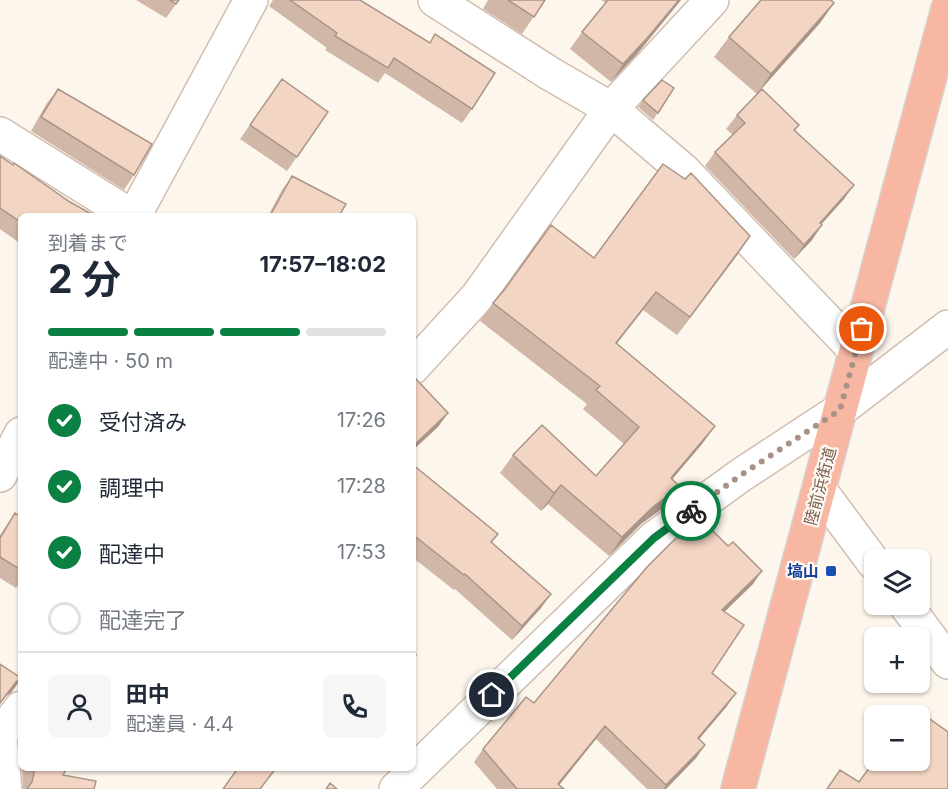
<!DOCTYPE html>
<html lang="ja">
<meta charset="utf-8">
<style>
body{margin:0;font-family:Inter,"Noto Sans JP",sans-serif;background:#f6f6f7;color:#1f2937;height:100vh;display:flex;flex-direction:column;font-size:22px;white-space:nowrap}
*{box-sizing:border-box;margin:0}
p{font-size:20px;color:#747a83}
.icon{flex:none;width:33px;height:33px;fill:none;stroke:currentColor;stroke-width:2;stroke-linecap:round;stroke-linejoin:round}
.map{position:relative;flex:1;overflow:hidden}
.details{position:absolute;left:18px;top:213px;width:398px;height:558px;display:flex;flex-direction:column;background:#fff;border-radius:9px;box-shadow:0 2px 4px #0004}
.details>*{flex:none}
.tools{position:absolute;left:864px;top:549px;display:grid;gap:12px}
.tools a{display:grid;place-items:center;width:66px;height:66px;border-radius:9px;background:#fff;box-shadow:0 2px 4px #0004;font-size:30px}
.pin{position:absolute;display:grid;place-items:center;width:51px;height:51px;color:#fff;margin:-26px;border:3px solid #fff;border-radius:50%;box-shadow:0 2px 6px #0007}
.courier{position:absolute;display:grid;place-items:center;width:60px;height:60px;margin:-30px;border:4px solid #0b8043;border-radius:50%;background:#fff;color:#222;box-shadow:0 2px 8px #0007}
.summary em{font-style:normal;font-weight:700}
.summary div{display:flex;flex-direction:column-reverse}
.summary{display:flex;align-items:center;justify-content:space-between;height:102px;padding:0 30px}
h1{font-size:39px;font-weight:700;line-height:45px}
.bar{display:grid;grid-template-columns:repeat(4,1fr);gap:9px 6px;align-content:center;height:72px;padding:0 30px}
.bar i{height:8px;border-radius:4px;background:#e0e1e3}
.bar .selected{background:#0b8043}
.bar p{grid-column:span 4}
.line{display:flex;align-items:center;gap:15px;padding:0 30px;border-top:2px solid #e0e1e3}
.line div{flex:1}
.round{display:grid;place-items:center;flex:none;width:63px;height:63px;border-radius:9px;background:#f6f6f7}
ol{padding:0 30px;list-style:none}
li{display:flex;align-items:center;gap:18px;height:66px}
li p{margin-inline-start:auto}
li .icon{padding:6px;border-radius:50%;background:#0b8043;color:#fff;stroke-width:4}
li:last-child{color:#747a83}
li i{width:33px;height:33px;border:3px solid #e0e1e3;border-radius:50%}
.map>svg:first-child{display:block}
.lines{fill:none;stroke-linecap:round;stroke-linejoin:round}
.minor-casing{stroke:#d1beb0;stroke-width:36}
.highway-casing{stroke:#dad1cd;stroke-width:36}
.minor{stroke:#fff;stroke-width:33}
.highway{stroke:#f7b7a3;stroke-width:33}
.wall{fill:#d1b7a8}
.shaded-wall{fill:#aa9588}
.building{fill:#f3d5c3;stroke:#aa9588;stroke-width:1.5}
.done{stroke:#a89285;stroke-width:6;stroke-dasharray:0 10.8}
.route{stroke:#0b8043;stroke-width:8}
.transit-dot{fill:#1a4fb4;stroke:#fffaf3;stroke-width:2}
.labels{text-anchor:middle;stroke-width:4.5;stroke-linejoin:round;paint-order:stroke}
.street-label{font-size:16px;fill:#7a5c4d;stroke:#fffaf3}
.transit-label{font-size:16px;font-weight:bold;fill:#164399;stroke:#fffaf3;text-anchor:end}
</style>
<div class="map">
<svg width="948" height="789" viewBox="0 0 948 789">
<rect width="100%" height="100%" fill="#fdf6ec"/>
<g class="lines">
<defs>
<path id="minor" d="M435 0 549 73 611 109 683 170 856 351
M0 134 131 216
M134 216 251 0
M412 368 477 297 611 109 712 0
M0 475 21 434
M819 489 874 563
M905 604 948 662
M5 789 0 735 21 708
M396 789 654 538 741 475 840 410 948 327"/>
<path id="highway" d="M738 789 948 9"/>
</defs>
<use href="#minor" class="minor-casing"/>
<use href="#highway" class="highway-casing"/>
<use href="#minor" class="minor"/>
<use href="#highway" class="highway"/>
</g>
<path class="wall" d="M136 0H179L166 18Z
M273 0H360L472 109 462 123 385 73 378 83 325 50 327 48 269 6Z
M488 0H545L522 34 483 9Z
M601 0H681L637 54 611 82 570 49 582 32 606 3Z
M834 3 820 23 757 94 714 57 729 37Z
M282 79 328 112 287 171 240 139Z
M674 88 653 120 638 107 643 100Z
M58 89 134 175 124 190 31 131 47 103Z
M737 115 799 125 795 131 844 199 821 224 812 240 794 259 705 166 715 152 733 135 726 129Z
M0 156 21 216V244L0 229Z
M292 176 339 216H268L282 190Z
M738 254 677 335 643 310 617 343 715 426 702 444 672 479 680 487 667 505 641 524 609 556 548 504 541 511 500 473 513 455 596 476 624 444 583 409 587 404 480 321 493 303 594 258Z
M412 464 498 534 492 542 541 608 512 640 455 589 454 590 412 557Z
M15 513 21 517V588L18 586 16 588 0 578V535Z
M753 584 724 612 712 673 727 706 699 739 705 745 696 758 666 789H647L596 739 559 785 564 789H497L474 762 483 749 534 703Z
M21 738V751L19 741Z
M22 768H67L63 775 94 789H23Z"/>
<path class="shaded-wall" d="M679 0H681L637 54 611 82 623 64Z
M834 3 820 23 757 94 771 74Z
M854 185 844 199 810 237 820 223Z
M822 225 812 240 794 259 804 245Z
M750 236 738 254 677 335 690 317Z
M656 292 643 310 603 361 616 343Z
M448 413 438 427 412 451V447Z
M715 426 702 444 658 496 671 478Z
M561 485 548 504 541 511 554 493Z
M680 487 667 505 641 524 609 556 622 537 654 506Z
M762 571 753 584 713 623 722 610Z
M551 594 541 608 512 640 522 626Z
M21 679 11 693 6 696 0 704V703L16 682Z
M736 693 727 706 689 751 698 738Z
M605 726 596 739 556 789 558 784Z
M705 745 696 758 666 789H663Z"/>
<path class="building" d="M170 0H179L176 4Z
M290 0H360L430 43 435 34 495 73 472 109 394 58 388 68 335 36 337 33Z
M508 0H545L534 17Z
M608 0H679L649 36 623 64 582 32Z
M761 0H831L834 3 771 74 729 37Z
M282 79 328 112 297 157 250 125Z
M662 80 674 88 658 113 643 100Z
M58 89 152 144 134 175 41 117Z
M762 89 799 125 794 130 854 185 820 223 822 225 804 245 715 152 745 123 737 115Z
M0 156 13 165 14 163 70 202 95 216H21V222L0 208Z
M663 164 685 179 691 173 750 236 690 317 656 292 616 343 715 426 671 478 680 487 654 506 622 537 561 485 554 493 513 455 542 425 596 476 639 427 596 390 600 386 493 303 505 289 551 225 594 258Z
M292 176 346 204 339 216H270Z
M416 379 448 413 412 447V382Z
M412 464 498 534 491 542 551 594 522 626 465 574 464 575 412 534Z
M15 513 21 517V570L0 557V538Z
M702 520 728 546 733 542 762 571 722 610 744 625 712 673 736 693 698 738 705 745 666 785 605 726 558 784 564 789H517L483 749 526 697 534 703 647 567 675 539Z
M412 652 416 655 412 659Z
M0 664 21 678 16 682 0 703Z
M913 707 948 732V789H827L840 770 859 782 875 760H920V716H907Z
M33 768H67L63 775 96 781 94 789H27L32 782 34 773Z
M238 768H276L260 789H223Z
M330 783 337 789H326Z"/>
<g class="lines">
<path class="done" d="M691 511 741 475 840 410 862 329"/>
<path class="route" d="M492 695 654 538 691 511"/>
</g>
<rect class="transit-dot" x="825" y="565" width="12" height="12" rx="3"/>
<g class="labels">
<g class="street-label">
<text transform="translate(820 486) rotate(-75)" y="6">陸前浜街道</text>
</g>
<g class="transit-label">
<text x="819" y="577">塙山</text>
</g>
</g>
</svg>
<div class="tools">
<a><svg class="icon" aria-label="layers" viewBox="0 0 24 24"><path d="M12 4l9 5-9 5-9-5zM3 14l9 5 9-5"/></svg></a>
<a>+</a>
<a>−</a>
</div>
<div class="pin" style="left:862px;top:329px;background:#ea580c"><svg class="icon" aria-label="bag" viewBox="0 0 24 24"><path d="M5 8h14l-1 12H6zM9 8a3 3 0 0 1 6 0"/></svg></div>
<div class="pin" style="left:492px;top:695px;background:#1f2937"><svg class="icon" aria-label="home" viewBox="0 0 24 24"><path d="M3 11l9-7 9 7M6 9v11h12V9"/></svg></div>
<div class="courier" style="left:691px;top:511px"><svg class="icon" aria-label="bike" viewBox="0 0 24 24"><circle cx="6" cy="16" r="4"/><circle cx="18" cy="16" r="4"/><path d="M6 16l4-8h5l3 8M10 8l3 8H6M13 5h3"/></svg></div>
<section class="details">
<div class="summary"><div><h1>2 分</h1><p>到着まで</p></div><em>17:57–18:02</em></div>
<div class="bar"><i class="selected"></i><i class="selected"></i><i class="selected"></i><i></i><p>配達中 · 50 m</p></div>
<ol>
<li><svg class="icon" aria-label="check" viewBox="0 0 24 24"><path d="M5 12l5 5 9-10"/></svg>受付済み<p>17:26</p></li>
<li><svg class="icon" aria-label="check" viewBox="0 0 24 24"><path d="M5 12l5 5 9-10"/></svg>調理中<p>17:28</p></li>
<li><svg class="icon" aria-label="check" viewBox="0 0 24 24"><path d="M5 12l5 5 9-10"/></svg>配達中<p>17:53</p></li>
<li><i></i>配達完了</li>
</ol>
<div class="line" style="height:108px"><a class="round"><svg class="icon" aria-label="person" viewBox="0 0 24 24"><circle cx="12" cy="8" r="4"/><path d="M4 21q1-7 8-7t8 7"/></svg></a><div><b>田中</b><p>配達員 · 4.4</p></div><a class="round"><svg class="icon" aria-label="phone" viewBox="0 0 24 24"><path d="M5 4h4l2 5-3 2q2 4 5 5l2-3 5 2v4C11 20 4 13 5 4z"/></svg></a></div>
</section>
</div>
